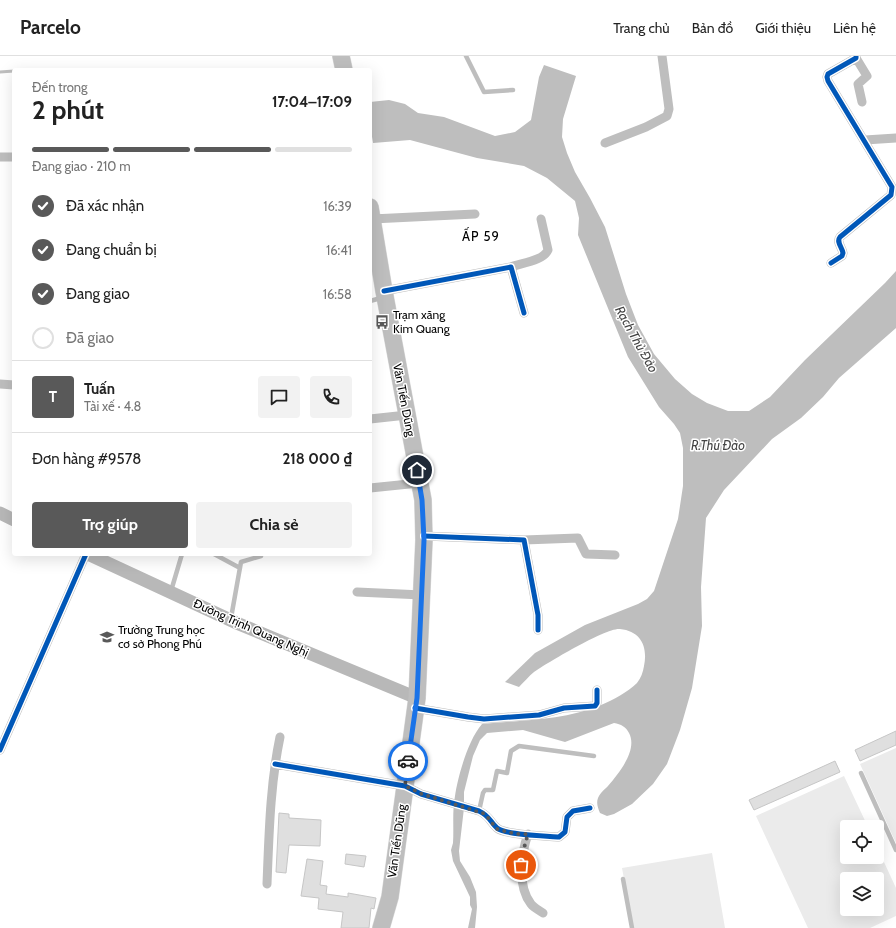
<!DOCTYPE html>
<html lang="vi">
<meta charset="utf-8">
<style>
body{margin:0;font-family:Cabin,sans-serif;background:#f2f2f2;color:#222;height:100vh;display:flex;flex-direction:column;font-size:15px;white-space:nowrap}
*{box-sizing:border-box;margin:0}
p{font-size:13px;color:#767676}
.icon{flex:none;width:22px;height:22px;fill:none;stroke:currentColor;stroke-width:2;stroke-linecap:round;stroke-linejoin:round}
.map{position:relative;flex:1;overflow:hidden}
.side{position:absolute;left:12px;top:12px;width:360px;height:488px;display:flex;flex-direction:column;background:#fff;border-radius:4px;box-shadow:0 4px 16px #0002}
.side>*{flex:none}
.buttons{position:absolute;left:840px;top:764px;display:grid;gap:8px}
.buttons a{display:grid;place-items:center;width:44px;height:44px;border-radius:4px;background:#fff;box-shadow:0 4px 16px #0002;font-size:20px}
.pin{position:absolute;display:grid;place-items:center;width:34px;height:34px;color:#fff;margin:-17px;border:2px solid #fff;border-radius:50%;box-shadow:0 1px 4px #0007}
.courier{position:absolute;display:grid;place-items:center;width:40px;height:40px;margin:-20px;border:3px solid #1a73e8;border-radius:50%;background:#fff;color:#222;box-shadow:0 1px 5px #0007}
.head em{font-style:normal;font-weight:700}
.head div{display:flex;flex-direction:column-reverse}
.head{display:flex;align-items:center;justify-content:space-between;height:68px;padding:0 20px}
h1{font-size:26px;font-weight:700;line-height:30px}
.bar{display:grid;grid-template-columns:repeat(4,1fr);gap:6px 4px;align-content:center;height:48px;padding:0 20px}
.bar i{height:5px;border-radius:3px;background:#e0e0e0}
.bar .active{background:#595959}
.bar p{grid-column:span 4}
.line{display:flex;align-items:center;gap:10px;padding:0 20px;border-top:1px solid #e0e0e0}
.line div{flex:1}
.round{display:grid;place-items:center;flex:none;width:42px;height:42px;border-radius:4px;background:#f2f2f2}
ol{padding:0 20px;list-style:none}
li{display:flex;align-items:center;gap:12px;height:44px}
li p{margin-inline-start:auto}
li .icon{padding:4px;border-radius:50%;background:#595959;color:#fff;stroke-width:4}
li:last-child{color:#767676}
li i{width:22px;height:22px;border:2px solid #e0e0e0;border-radius:50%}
.button{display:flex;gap:8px;margin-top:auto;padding:8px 20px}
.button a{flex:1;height:46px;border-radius:4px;background:#595959;color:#fff;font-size:16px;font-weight:700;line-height:46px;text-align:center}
.button a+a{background:#f2f2f2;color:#222}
header{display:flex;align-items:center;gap:24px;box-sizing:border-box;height:56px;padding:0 20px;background:#fff;border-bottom:1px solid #e0e0e0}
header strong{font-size:19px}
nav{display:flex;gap:22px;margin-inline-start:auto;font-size:14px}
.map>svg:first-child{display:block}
.green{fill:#ebebeb;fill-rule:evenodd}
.water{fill:#bebebe}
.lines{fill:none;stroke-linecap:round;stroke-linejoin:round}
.stream{stroke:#bebebe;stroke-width:3}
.building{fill:#dfdfdf;stroke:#c6c6c6}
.highway-casing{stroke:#dbdbdb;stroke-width:18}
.lane{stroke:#bebebe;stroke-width:4.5}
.street{stroke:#bebebe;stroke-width:9}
.secondary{stroke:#b8b8b8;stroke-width:13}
.highway{stroke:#bebebe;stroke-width:17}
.cycleway-casing{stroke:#fff;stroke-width:8}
.cycleway{stroke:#0057b8;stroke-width:5}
.done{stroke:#595959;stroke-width:4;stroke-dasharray:0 7.2}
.route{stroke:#1a73e8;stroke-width:5}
.labels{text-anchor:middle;stroke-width:3;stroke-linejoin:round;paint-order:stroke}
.poi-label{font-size:12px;fill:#000;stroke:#fff;text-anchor:start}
.street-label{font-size:12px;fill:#000;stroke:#fff}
.neighbourhood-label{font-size:13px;letter-spacing:1px;fill:#000;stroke:#fff}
.water-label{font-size:13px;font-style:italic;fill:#434343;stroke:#fff}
</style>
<header>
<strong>Parcelo</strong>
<nav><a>Trang chủ</a><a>Bản đồ</a><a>Giới thiệu</a><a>Liên hệ</a></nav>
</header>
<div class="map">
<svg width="896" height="872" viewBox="0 0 896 872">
<rect width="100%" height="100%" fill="#fff"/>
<path class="green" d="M896 692V787L860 708Z
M844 720 868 771H847V801H877V791L896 832V860L870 872H808L756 760ZM847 823H877V853H847Z
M712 797 725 872H633L622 812Z"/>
<path class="water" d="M544 9 576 20 563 63 562 81 567 97 575 116 590 142 605 171 626 238 638 269 654 298 675 323 692 338 707 347 728 355H749L770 341 805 304 885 227 896 215V272L839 322 823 341 801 362 772 383 724 434 706 462 701 531 702 570 692 632 680 674 667 708 653 728 632 748 614 758 607 760 600 757C598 752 596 747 598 742 600 737 605 733 608 730 619 717 638 694 629 677 626 671 621 668 614 667L565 686 523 674 487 677 480 684 473 700 464 736V752L459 795 460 805 470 821 476 836 477 851 475 872H468L472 853 470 849V841L453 805 451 794 453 787C454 772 452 755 455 740 458 720 468 684 482 668 522 664 563 665 601 649 613 644 628 636 637 627 641 622 643 616 644 610 648 591 641 575 620 573 607 571 547 607 534 616 529 620 524 626 519 631L505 626 535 597 585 569 638 548 647 543 654 535 678 463 683 430V392L680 377 674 368 659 351 628 301 578 179 579 162 575 145 547 122 524 110 477 102 410 84 373 87 370 68V46L389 44 405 48 418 57 444 61 495 80 515 76 531 64 539 21Z"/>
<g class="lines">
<path class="stream" d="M0 16 14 15"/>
</g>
<path class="building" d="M896 675V689L860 705 855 694Z
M835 705 840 716 754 754 749 744Z
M279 757 289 758V762L321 764 320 790 289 789 286 817 276 816Z
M346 798 366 800 364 811 345 808Z
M307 803 323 805 320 829 327 830 326 838 348 841V837L376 842 374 853 371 852 369 872H341L343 856 318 853 319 842 301 840Z"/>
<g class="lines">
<defs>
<path id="highway" d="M341 0 344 14
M370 151 384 235 423 444 424 484 417 642 390 841 381 872"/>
</defs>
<use href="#highway" class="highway-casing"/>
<path class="lane" d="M466 0 484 36 513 34
M370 245 381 242
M214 498 240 512
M171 535 182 498
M231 562 241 506 261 500
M861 717 896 794
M479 755 483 737 485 734H493L497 715 507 717 511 695 519 690 594 700
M623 823 632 872"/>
<path class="street" d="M856 2 867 20 858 28 862 46
M865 84 896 82
M605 87 646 71 667 60 669 53 662 0
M0 101H14
M372 163 475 158
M831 207 842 200 843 197C842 191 836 186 840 181L891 139 892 131 828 25 827 21 828 18 856 2V0
M511 211C521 207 543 205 548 194L541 163
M384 235 511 211 524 257
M0 328 14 329
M370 363 407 359
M370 432 419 427
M424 480 524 484 538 559V574
M524 484 578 482 586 498 615 499
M357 536 422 539
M415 652 468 661 484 663 539 659 564 652 595 650 597 647V634
M0 694 86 498
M275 708 405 730 421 738 479 755C490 760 490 766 497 772 505 779 547 780 559 781L565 776 567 761 573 755 590 752
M528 778C521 798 517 830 531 848 534 852 539 854 543 857
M267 828C269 779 270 729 280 681"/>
<path class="secondary" d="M0 457 14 464
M88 498 239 568 417 642"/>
<use href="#highway" class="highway"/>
<defs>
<path id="cycleway" d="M831 207 842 200 843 197C842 191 836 186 840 181L891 139 892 131 828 25 827 21 828 18 856 2V0
M384 235 511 211 524 257
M424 480 524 484 538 559V574
M415 652 468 661 484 663 539 659 564 652 595 650 597 647V634
M0 694 86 498
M275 708 405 730 421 738 479 755C490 760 490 766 497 772 505 779 547 780 559 781L565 776 567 761 573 755 590 752"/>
</defs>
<use href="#cycleway" class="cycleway-casing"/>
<use href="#cycleway" class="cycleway"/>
</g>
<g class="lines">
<path class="done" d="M408 705 405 730 422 738 485 758 497 773 516 778H528L525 788 521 809"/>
<path class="route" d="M408 705 417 642 424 484 422 444 417 414"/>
</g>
<defs>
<symbol id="bus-bare" viewBox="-9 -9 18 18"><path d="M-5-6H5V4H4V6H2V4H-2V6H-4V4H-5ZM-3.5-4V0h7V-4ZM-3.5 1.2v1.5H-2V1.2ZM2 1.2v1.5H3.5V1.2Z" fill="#595959" stroke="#fff" stroke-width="2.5" paint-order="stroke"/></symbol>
<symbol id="school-bare" viewBox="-9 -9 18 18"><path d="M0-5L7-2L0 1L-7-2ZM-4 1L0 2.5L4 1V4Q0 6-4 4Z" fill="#595959" stroke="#fff" stroke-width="2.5" paint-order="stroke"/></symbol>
</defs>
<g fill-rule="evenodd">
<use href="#bus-bare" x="372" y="256" width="20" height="20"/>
<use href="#school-bare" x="97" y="571" width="20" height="20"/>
</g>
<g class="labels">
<g class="poi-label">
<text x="393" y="263">Trạm xăng<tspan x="393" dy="14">Kim Quang</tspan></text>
<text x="118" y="578">Trường Trung học<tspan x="118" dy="14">cơ sở Phong Phú</tspan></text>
</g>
<g class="street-label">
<text transform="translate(404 344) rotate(79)" y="4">Văn Tiến Dũng</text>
<text transform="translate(251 572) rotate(24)" y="4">Đường Trịnh Quang Nghị</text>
<text transform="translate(397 785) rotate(-82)" y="4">Văn Tiến Dũng</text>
</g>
<g class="neighbourhood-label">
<text x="481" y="185">ẤP 59</text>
</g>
<g class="water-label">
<text transform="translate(637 283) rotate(61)" y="5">Rạch Thủ Đảo</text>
<text x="718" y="394">R.Thú Đào</text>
</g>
</g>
</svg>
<div class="buttons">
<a><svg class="icon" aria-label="locate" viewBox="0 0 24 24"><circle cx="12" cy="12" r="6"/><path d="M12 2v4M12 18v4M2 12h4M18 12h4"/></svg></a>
<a><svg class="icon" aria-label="layers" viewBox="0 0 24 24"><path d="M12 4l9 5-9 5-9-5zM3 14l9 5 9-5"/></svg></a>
</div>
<div class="pin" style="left:521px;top:809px;background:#ea580c"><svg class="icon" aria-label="bag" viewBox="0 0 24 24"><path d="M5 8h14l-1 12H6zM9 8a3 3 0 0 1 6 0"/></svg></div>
<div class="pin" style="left:417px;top:414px;background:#1f2937"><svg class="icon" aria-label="home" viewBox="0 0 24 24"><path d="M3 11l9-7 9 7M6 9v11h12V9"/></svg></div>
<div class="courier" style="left:408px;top:705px"><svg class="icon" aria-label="car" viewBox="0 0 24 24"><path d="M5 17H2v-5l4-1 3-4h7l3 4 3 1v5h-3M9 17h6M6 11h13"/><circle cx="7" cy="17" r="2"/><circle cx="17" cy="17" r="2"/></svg></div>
<section class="side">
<div class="head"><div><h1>2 phút</h1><p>Đến trong</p></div><em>17:04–17:09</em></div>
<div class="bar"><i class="active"></i><i class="active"></i><i class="active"></i><i></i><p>Đang giao · 210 m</p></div>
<ol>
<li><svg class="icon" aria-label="check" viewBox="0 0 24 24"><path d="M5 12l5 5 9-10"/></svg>Đã xác nhận<p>16:39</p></li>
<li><svg class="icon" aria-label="check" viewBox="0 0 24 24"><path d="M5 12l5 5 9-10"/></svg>Đang chuẩn bị<p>16:41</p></li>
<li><svg class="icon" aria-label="check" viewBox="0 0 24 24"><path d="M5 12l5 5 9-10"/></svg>Đang giao<p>16:58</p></li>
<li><i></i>Đã giao</li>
</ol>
<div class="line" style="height:72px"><b class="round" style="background:#595959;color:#fff">T</b><div><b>Tuấn</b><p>Tài xế · 4.8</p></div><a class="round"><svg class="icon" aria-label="chat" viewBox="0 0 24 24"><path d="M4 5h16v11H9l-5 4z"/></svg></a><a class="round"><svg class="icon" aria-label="phone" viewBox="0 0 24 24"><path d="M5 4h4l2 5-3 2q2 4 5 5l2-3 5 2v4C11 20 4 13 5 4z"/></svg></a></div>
<div class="line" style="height:52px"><div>Đơn hàng #9578</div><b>218 000 ₫</b></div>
<div class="button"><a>Trợ giúp</a><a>Chia sẻ</a></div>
</section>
</div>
